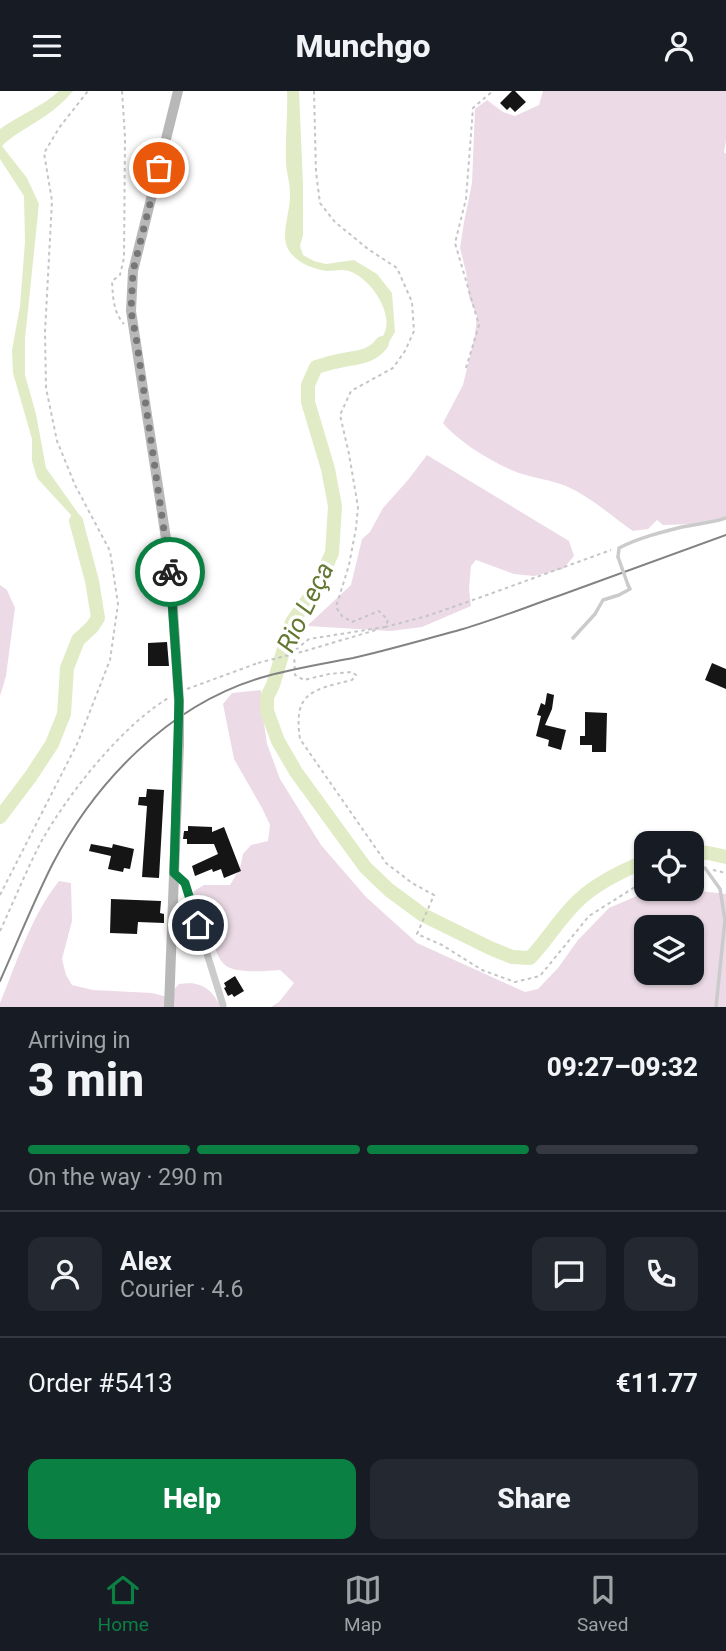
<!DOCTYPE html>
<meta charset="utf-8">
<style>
body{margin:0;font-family:Roboto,sans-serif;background:#242831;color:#f1f3f6;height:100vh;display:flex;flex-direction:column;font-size:26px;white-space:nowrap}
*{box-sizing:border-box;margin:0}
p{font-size:23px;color:#9ea1a6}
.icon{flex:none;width:38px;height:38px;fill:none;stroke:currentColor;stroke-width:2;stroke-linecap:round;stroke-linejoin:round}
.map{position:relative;height:916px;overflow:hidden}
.sheet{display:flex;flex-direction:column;background:#171b24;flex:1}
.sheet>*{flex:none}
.buttons{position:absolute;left:634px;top:740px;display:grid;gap:14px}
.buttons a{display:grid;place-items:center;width:70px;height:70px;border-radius:14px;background:#171b24;box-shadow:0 2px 5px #0004;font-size:35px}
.pin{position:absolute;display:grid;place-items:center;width:60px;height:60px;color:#fff;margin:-30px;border:4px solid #fff;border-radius:50%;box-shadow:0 2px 7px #0007}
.courier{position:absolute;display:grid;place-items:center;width:70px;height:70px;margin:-35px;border:5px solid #0b8043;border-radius:50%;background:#fff;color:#222;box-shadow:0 2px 9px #0007}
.summary em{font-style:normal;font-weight:800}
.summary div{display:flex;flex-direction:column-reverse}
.summary{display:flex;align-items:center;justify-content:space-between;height:119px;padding:0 28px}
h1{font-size:46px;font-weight:800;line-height:52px}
.bar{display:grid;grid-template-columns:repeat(4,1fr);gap:10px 7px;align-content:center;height:84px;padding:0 28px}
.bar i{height:9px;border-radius:5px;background:#363941}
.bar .selected{background:#0b8043}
.bar p{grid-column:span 4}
.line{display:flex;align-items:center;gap:18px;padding:0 28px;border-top:2px solid #363941}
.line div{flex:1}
.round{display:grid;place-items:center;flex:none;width:74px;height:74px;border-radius:14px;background:#242831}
.cta{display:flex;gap:14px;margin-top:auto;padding:14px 28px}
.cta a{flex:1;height:80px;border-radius:14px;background:#0b8043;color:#fff;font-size:28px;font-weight:800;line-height:80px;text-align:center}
.cta a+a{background:#242831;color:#f1f3f6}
header{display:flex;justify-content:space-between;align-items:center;height:91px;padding:0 28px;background:#171b24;font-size:32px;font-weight:800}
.dock{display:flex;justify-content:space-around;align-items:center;height:98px;border-top:2px solid #363941;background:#171b24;font-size:19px;color:#9ea1a6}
.dock a{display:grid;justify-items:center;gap:4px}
.dock .selected{color:#0b8043}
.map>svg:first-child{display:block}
.green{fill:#ecdbe6;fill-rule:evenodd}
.water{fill:#e1ecc6}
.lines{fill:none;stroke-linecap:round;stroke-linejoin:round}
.river{stroke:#e1ecc6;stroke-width:14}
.building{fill:#151515}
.path{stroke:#c5c5c5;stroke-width:2;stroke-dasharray:3.5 3.5;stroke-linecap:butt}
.lane{stroke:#cbcbcb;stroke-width:3.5}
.street{stroke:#cbcbcb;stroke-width:7}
.secondary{stroke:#b8b8b8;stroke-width:10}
.tram{stroke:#838383;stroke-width:2}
.path-bridge{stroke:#c5c5c5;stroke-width:2;stroke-dasharray:3.5 3.5;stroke-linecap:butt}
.lane-bridge{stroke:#cbcbcb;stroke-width:3.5}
.secondary-bridge{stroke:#b8b8b8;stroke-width:10}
.done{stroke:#777;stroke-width:7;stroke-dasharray:0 12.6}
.route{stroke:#0b8043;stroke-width:9}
.labels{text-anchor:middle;stroke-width:7;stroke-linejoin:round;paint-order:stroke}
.water-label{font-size:26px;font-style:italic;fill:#647832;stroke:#fff}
</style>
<header><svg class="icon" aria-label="menu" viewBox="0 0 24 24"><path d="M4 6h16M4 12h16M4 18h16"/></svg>Munchgo<svg class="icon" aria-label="person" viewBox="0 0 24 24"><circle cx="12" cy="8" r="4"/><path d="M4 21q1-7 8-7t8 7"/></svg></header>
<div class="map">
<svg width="726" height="916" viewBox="0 0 726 916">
<rect width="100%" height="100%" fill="#fff"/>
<path class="green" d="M543 0H726V50L724 61 726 63V428L696 433 663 434 657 429 648 438 633 440C611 425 591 406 566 395 551 389 534 387 519 382 497 374 458 351 443 332L463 294 475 244 477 225 469 206 466 181 460 157 464 131 472 92 475 18 487 9 503 21 515 25 539 14Z
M427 364 569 450 574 465 563 478 534 485 514 483 476 469 471 475 469 498 471 515 422 536 391 540 307 535 351 494 362 448 370 441 383 417 408 389Z
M0 494 7 499 15 517 6 585 0 605Z
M261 599V612L267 653 280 688 321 754 366 806 417 852 525 901 538 898 558 877 578 849 609 817 653 798H682L726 803V916H271L279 911 294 892 280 879C267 880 235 883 225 874 215 865 212 845 207 833 203 823 198 813 193 803L194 800 204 794H230L240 777 243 763 251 754 268 750 270 734 262 717 234 668 223 613 232 602ZM646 836H691V882H646Z
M59 790 71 792 72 830 62 868 66 884 72 894 93 899 152 902 167 906 179 893C201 890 211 897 221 916H0V912C17 871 31 825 59 790Z"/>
<path class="water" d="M59 0H73C63 12 52 21 39 29 26 38 13 44 2 55L27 87 39 113 25 248V284L36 323 46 377 83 429 86 447 77 445 71 424 37 387 32 370V348L13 282 12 259 20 215 25 151 24 105 0 68V38C19 24 42 16 59 0Z
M287 0H299L303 93V144L300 155 303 164 314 170 326 173 354 169 377 183 392 202 395 241 386 256 370 265 369 261C373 256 380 251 383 245 396 223 370 187 349 180 342 178 334 180 327 180 312 178 294 171 287 156 281 141 291 119 290 102 290 92 286 81 286 70 285 47 288 24 287 0Z"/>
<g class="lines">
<path class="river" d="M382 252C372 267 355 266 339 270 332 271 324 274 316 276L308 294V311L328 378 335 415 332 462 316 497 292 531 273 594 267 606V620L278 650 296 681 365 776 389 799 423 824 490 857 512 866 530 867C548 848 561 825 580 808 597 792 624 779 646 770
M0 726 31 685 52 653 64 623 67 577 78 549 92 536 98 527 92 490 76 430
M691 761 708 762 726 766"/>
</g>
<path class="building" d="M512 0H515L526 11 515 21 510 16 507 19 500 12Z
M167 551 169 575H148V552Z
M712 572 726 578V598L705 589Z
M547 602 554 604 552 618 545 634 566 639 561 659 548 655 549 649 536 645 541 625 537 624 541 612 545 614Z
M585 621 607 622 606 661H592V654H580V645H585Z
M147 698 164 699 159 787 142 786 147 715 138 714 139 706H146Z
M188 735 212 736V741L224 736 241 780 224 787 221 778 213 781 212 778 195 785 192 775 218 763 214 753H187V748H183L184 740H188Z
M91 753 112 757 113 753 134 758 130 778 124 777 123 781 108 778 111 765 89 760Z
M111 808 161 810 160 822 164 823V832L138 831 137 843 110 842Z
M235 885 244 900 234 906 232 903 228 905 224 897 226 896 224 892Z"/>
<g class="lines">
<path class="path" d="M122 0 125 46 124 167 120 184 112 190C113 206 113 221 124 233
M314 0 316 81 320 112 335 131 368 158 397 177 412 211 414 240 405 260 393 277 351 300 340 324 349 363 358 416 356 437 349 474 336 516 342 525 352 531 379 520 388 529 385 536 309 548 294 560 295 584 304 589 329 583 352 581 356 584 352 589C312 599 293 601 300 648L386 772 412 792 434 804 417 843 442 854 482 879 515 891 540 885 589 825 646 789
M466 277 479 234 455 152 466 108 473 17 493 0
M385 536 427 525 487 504 611 459
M305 560 376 539
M187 598 258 572
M691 777H698
M713 779 726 782
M0 804 78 651 110 569 118 513 110 460 75 394 57 350 46 297 45 241 52 110 44 62 59 37 88 0
M0 840C14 810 26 780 41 751 68 703 122 634 170 606"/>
<path class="lane" d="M618 466 619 457C638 447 662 441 682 436 697 433 712 432 726 427
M573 547 595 523 603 509 619 504 630 498 628 494
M705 777 720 798 725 829 716 916"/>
<path class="street" d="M174 782 185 792 223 914"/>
<path class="secondary" d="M178 0 133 180 131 220 167 454 172 503 179 610
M169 916 179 653"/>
<path class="tram" d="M0 890C17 852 33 812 52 774 95 691 168 615 260 587 290 578 322 573 353 567 388 559 422 549 456 540 492 530 526 516 561 504 616 484 671 464 726 444"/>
<path class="path-bridge" d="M258 572 305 560"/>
<path class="lane-bridge" d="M618 466 628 494"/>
<path class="secondary-bridge" d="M179 653V610"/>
</g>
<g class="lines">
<path class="done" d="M159 77 133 180 131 220 136 246 170 481"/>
<path class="route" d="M170 481 179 610 174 782 185 792 198 834"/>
</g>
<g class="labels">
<g class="water-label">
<text transform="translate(305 516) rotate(-64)" y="9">Rio Leça</text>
</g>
</g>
</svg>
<div class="buttons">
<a><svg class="icon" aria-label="locate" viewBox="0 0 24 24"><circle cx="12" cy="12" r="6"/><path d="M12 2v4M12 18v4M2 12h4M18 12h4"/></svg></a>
<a><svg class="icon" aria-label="layers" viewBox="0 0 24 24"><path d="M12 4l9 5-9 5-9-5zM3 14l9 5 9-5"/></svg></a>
</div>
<div class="pin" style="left:159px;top:77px;background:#ea580c"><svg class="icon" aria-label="bag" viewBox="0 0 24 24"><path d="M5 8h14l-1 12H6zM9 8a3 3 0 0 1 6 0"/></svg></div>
<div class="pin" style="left:198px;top:834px;background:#1f2937"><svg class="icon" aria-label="home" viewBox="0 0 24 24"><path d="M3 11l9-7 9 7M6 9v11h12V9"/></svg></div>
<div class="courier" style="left:170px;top:481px"><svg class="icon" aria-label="bike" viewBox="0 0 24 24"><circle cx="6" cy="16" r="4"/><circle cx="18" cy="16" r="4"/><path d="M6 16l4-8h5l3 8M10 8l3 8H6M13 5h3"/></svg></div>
</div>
<section class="sheet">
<div class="summary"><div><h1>3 min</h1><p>Arriving in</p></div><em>09:27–09:32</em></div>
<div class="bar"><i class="selected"></i><i class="selected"></i><i class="selected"></i><i></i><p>On the way · 290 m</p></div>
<div class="line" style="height:126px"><a class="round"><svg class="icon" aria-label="person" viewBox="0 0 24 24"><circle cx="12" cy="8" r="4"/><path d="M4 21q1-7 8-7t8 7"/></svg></a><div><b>Alex</b><p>Courier · 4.6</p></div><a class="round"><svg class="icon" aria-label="chat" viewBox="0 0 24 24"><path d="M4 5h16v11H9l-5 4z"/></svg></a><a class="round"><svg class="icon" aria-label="phone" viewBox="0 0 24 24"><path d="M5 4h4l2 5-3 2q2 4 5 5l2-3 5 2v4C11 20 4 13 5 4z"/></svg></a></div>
<div class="line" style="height:91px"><div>Order #5413</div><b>€11.77</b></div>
<div class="cta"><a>Help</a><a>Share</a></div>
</section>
<nav class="dock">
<a class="selected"><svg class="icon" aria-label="home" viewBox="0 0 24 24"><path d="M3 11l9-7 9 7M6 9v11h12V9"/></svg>Home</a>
<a><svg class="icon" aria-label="map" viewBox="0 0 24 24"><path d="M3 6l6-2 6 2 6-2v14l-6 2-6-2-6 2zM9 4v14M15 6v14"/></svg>Map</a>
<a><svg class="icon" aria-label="saved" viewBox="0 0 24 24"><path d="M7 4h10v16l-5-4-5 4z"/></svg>Saved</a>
</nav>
